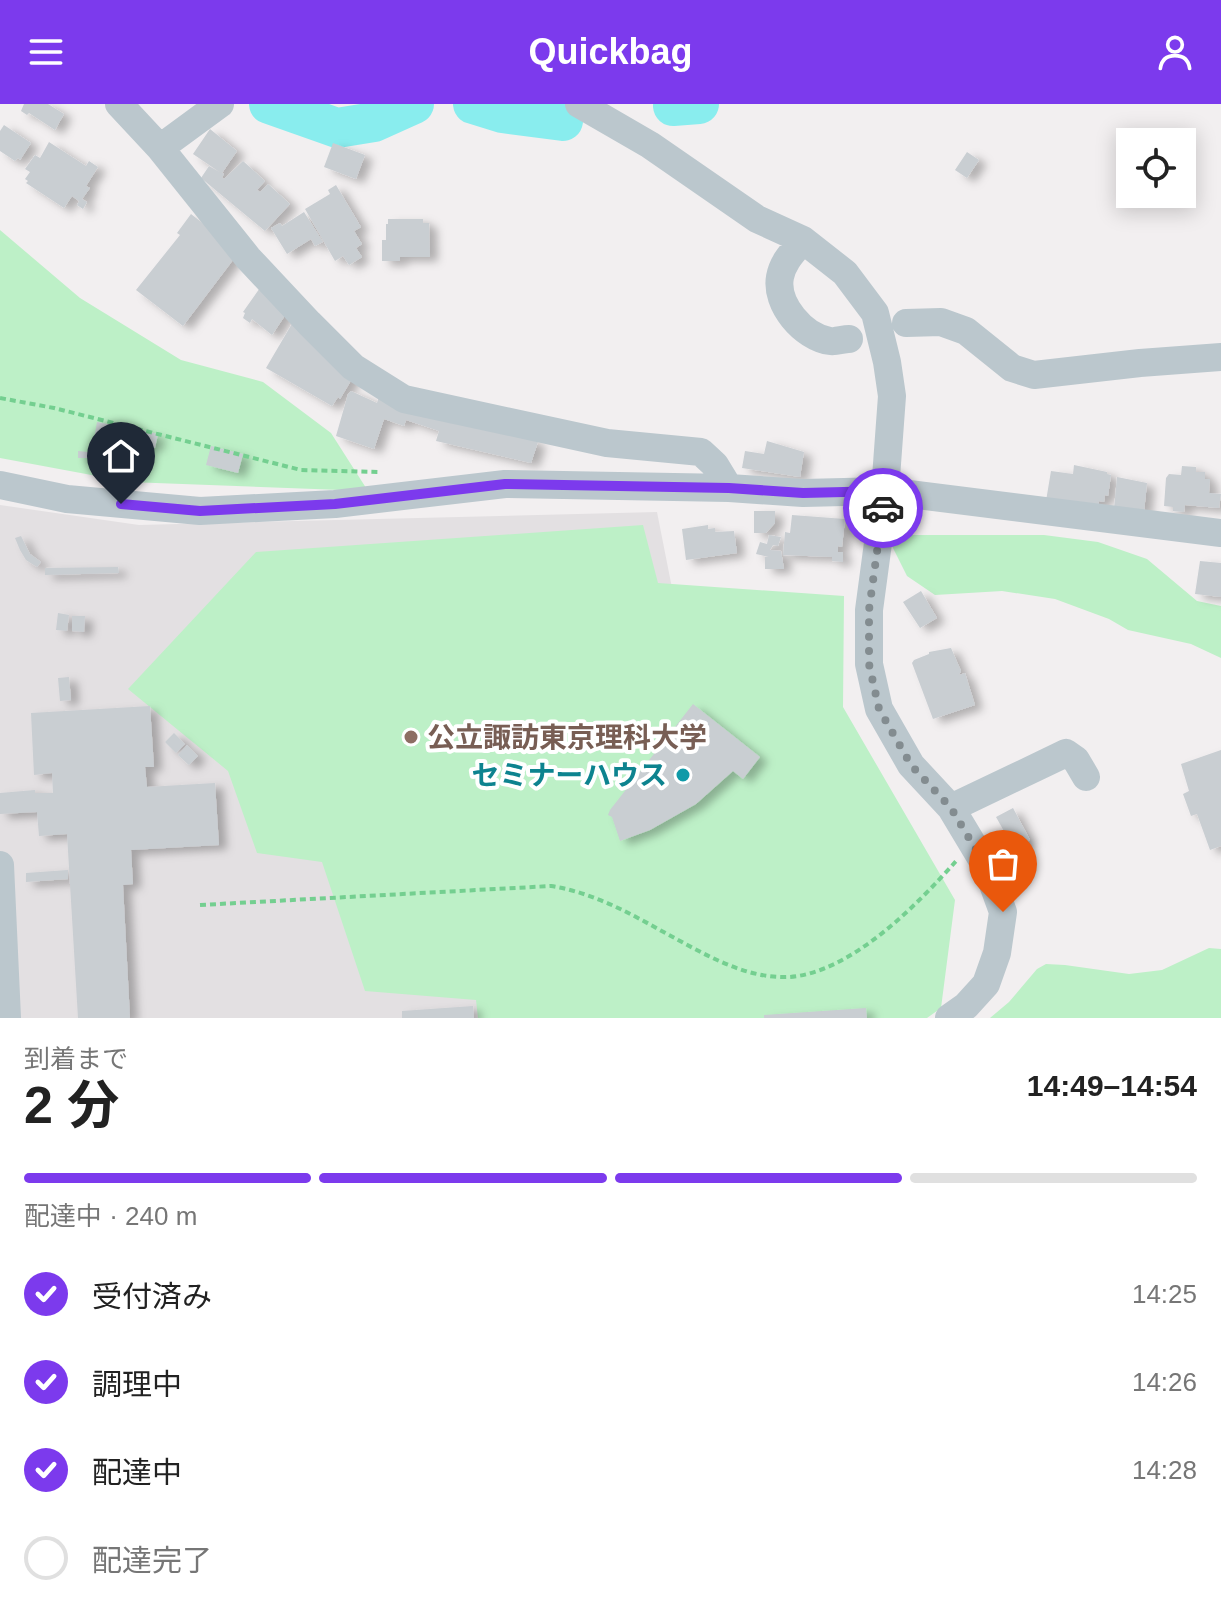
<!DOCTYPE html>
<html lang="ja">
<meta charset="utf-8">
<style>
body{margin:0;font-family:Helvetica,"Noto Sans JP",sans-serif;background:#f2f2f2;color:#222;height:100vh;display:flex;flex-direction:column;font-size:30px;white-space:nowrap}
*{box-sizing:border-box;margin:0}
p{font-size:26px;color:#767676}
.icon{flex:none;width:44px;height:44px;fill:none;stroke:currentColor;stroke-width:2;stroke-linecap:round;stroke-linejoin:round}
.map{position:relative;height:914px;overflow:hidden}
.side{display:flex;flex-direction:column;background:#fff;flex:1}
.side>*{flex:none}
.fabs{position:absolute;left:1116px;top:24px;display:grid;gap:16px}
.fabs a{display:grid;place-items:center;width:80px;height:80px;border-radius:0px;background:#fff;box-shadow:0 4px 20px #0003;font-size:40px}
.pin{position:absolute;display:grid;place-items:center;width:68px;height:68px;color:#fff;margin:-82px -34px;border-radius:50% 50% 50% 0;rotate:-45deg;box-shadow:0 0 8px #0007}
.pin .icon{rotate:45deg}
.courier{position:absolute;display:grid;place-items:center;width:80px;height:80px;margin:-40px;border:6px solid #7c3aed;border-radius:50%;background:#fff;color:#222;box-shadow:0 2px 10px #0007}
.summary em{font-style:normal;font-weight:700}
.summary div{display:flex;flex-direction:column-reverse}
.summary{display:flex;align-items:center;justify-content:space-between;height:136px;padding:0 24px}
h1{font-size:52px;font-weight:700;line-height:60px}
.bar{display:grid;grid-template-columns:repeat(4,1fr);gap:12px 8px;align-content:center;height:96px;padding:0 24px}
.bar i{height:10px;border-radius:6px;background:#e0e0e0}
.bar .current{background:#7c3aed}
.bar p{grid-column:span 4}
ol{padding:0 24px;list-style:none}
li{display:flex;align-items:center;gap:24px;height:88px}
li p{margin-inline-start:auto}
li .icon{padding:8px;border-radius:50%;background:#7c3aed;color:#fff;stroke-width:4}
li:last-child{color:#767676}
li i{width:44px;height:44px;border:4px solid #e0e0e0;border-radius:50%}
header{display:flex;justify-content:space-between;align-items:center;height:104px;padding:0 24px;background:#7c3aed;color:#fff;font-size:36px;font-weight:700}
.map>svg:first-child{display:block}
.education{fill:#e3e0e2}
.green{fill:#bdf0c7}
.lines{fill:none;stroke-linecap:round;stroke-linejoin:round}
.river{stroke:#89edee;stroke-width:40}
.building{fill:#c9ced2;filter:url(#shadow)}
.path{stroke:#74cf90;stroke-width:4;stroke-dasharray:6 4;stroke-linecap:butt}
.minor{stroke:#bbc7cd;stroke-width:28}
.done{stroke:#838c90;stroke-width:8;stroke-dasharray:0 14.4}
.route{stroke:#7c3aed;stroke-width:10}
.education-dot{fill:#8d6e63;stroke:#fff;stroke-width:3}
.culture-dot{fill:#0f9aa8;stroke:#fff;stroke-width:3}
.labels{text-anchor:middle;stroke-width:8;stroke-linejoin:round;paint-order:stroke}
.education-label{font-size:28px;font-weight:bold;fill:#785e54;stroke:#fff;text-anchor:start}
.culture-label{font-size:28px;font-weight:bold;fill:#0d838f;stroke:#fff;text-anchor:end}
</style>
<header><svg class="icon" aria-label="menu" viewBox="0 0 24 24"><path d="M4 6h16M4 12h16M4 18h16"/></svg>Quickbag<svg class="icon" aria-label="person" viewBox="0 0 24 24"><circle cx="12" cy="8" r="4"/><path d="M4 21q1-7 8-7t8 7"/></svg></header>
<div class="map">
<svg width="1221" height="914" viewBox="0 0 1221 914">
<defs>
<filter id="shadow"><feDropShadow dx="8" dy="4.5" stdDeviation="4" flood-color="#0004"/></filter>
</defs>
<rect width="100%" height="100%" fill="#f2eff0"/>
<path class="education" d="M0 401 139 421 657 408 686 555 482 914H0Z"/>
<path class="green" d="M0 126 80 194 181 256 263 278 331 329 368 387 129 378 0 354Z
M643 421 658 479 844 492 843 603 955 796 941 904 927 914H478L476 896 365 887 322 758 257 749 228 667 128 585 256 448Z
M896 431H1044L1098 438 1147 455 1197 497 1221 502V554L1191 540 1128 526 1109 515 1055 495 1002 487 935 491 907 472 891 440Z
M1209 844 1221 845V914H990L1009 898 1037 865 1046 860 1065 861 1129 870 1162 866Z"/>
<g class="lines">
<path class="river" d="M269 0 337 24 374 18 414 0
M473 0 502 9 563 17
M673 2 699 0"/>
</g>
<path class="building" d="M24 0H48L64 10 55 26 29 9 27 11 21 7Z
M4 21 31 39 20 56 18 54 15 57 0 47V27Z
M210 25 237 47 222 69 224 70 222 73 224 75 243 57 265 77 257 86 260 88 268 80 290 100 265 127 201 74 209 62 221 69 193 50Z
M49 38 86 62 89 57 98 63 86 82 90 84 82 95 87 98 83 105 77 101 79 97 72 92 64 104 26 79 28 77 25 75 30 68 25 65 35 51 40 54Z
M333 39 365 51 356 75 324 63Z
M967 48 979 56 967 74 955 66Z
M336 81 361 123 354 127 362 140 356 144 362 153 349 161 343 152 335 157 305 105 330 90 328 86Z
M304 108 323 138 315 142 311 135 287 150 271 124 280 119 282 122Z
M191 110 239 148 183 222 136 186 180 131 177 129Z
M388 115H423V119H429L430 153H400V157H382V136H386V120H388Z
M262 181 288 207 272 231 252 215 250 219 243 214 245 209 243 208Z
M293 218 359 263 340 295 338 293 332 302 266 264Z
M382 282 538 338 531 359 436 337 439 327 406 316 404 322 384 315 374 345 336 332 348 290 351 287 377 299Z
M97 318 158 330 155 344 139 340 125 367 103 353 104 350 92 347V354H78V347L88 348 90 340 93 341Z
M767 337 804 348 800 373 742 364 745 347 764 350Z
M211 342 243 350 238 369 206 361Z
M1074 361 1107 368V370L1111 371 1108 392 1105 391 1104 398 1099 397 1098 403 1046 397 1051 367 1073 370Z
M1182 362 1196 363V368H1205V375H1210L1209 389 1221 390 1219 404 1185 401 1184 408 1173 407V403L1164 402 1166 374 1169 370 1181 371Z
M1117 373 1147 379 1144 408 1114 405Z
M754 407H775V419L766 429H754Z
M792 411 845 415 842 443 838 442V448H843V458L832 457V453L783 451 785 428 790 429Z
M708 421V425L715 424V428L734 427 737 449 686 456 682 425Z
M769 431 781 433 778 442 773 441 770 446 781 447 784 465H765V453H769L756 450 760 438 767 440Z
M21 432 30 450 41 458 37 463 26 456 20 446 15 434Z
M1200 457 1221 459V493L1195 490Z
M118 463 119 469 45 471V464Z
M921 487 937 514 920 524 903 498Z
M58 509 69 511 67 527 56 526Z
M72 512H85L84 528 72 527Z
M951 544 961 567 959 571 965 569 975 601 933 615 912 559 914 556 929 550V548Z
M69 573 71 596 60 597 58 574Z
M693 600 760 653 743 675 733 667 696 700 650 726 620 737 612 713 608 711 610 706Z
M150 602 154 663H145L147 683 215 679 219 741 131 746 133 780 123 781 130 914H78L67 730 39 732 37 708 0 710V689L35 686V689H53L52 669 34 671 31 609Z
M174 629 185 640 176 649 165 638Z
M187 641 198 652 189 661 178 651Z
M1221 646V742L1210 746 1197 710 1191 712 1183 690 1189 687 1181 660Z
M1013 704 1030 736 1014 745 996 713Z
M68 766V775L26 778V769Z
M473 902 474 914H402V907Z
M866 904 867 914H764V911Z"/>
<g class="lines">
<path class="path" d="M0 294 54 304 301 366 380 368
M200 801 551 782C595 789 631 810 669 831 706 851 746 875 789 873 851 869 918 800 957 756"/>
<path class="minor" d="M119 0 160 44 248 154 309 219 353 263 404 295 607 339 701 348 715 361 729 384
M579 0 650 41 757 115 803 136 845 169 875 209 887 258 892 292 885 387 869 506V560L879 605 911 661 951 704 987 764 1003 808 997 849 986 880 966 902 949 914
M160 44 220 0
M803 136C794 147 783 157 780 173 775 200 803 233 830 237 836 238 843 235 849 235
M906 219 941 218 966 227 1012 264 1034 271 1140 259 1221 253
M0 381 67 395 200 407 335 400 505 380 729 384 803 389 885 387 1221 429
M951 704 1066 649 1076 656 1086 673
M0 761 7 914"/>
</g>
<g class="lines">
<path class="done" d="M883 404 869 506V560L879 605 911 661 951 704 987 764 1003 808"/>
<path class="route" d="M121 400 200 407 335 400 505 380 729 384 803 389 885 387 883 404"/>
</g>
<circle class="education-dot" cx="411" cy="633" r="8"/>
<circle class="culture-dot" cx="683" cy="671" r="8"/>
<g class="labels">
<g class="education-label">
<text x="427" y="643">公立諏訪東京理科大学</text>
</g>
<g class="culture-label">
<text x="667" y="681">セミナーハウス</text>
</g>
</g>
</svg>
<div class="fabs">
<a><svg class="icon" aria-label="locate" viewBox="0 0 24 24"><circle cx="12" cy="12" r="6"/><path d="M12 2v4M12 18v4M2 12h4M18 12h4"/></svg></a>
</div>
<div class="pin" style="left:1003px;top:808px;background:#ea580c"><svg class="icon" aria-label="bag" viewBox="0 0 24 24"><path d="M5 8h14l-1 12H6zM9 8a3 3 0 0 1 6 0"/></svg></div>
<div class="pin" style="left:121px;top:400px;background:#1f2937"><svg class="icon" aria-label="home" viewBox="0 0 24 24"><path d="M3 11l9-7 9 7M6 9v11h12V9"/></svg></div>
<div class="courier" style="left:883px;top:404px"><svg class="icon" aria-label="car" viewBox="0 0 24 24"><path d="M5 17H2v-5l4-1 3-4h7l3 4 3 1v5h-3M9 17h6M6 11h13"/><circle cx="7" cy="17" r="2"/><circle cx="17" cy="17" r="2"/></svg></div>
</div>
<section class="side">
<div class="summary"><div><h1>2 分</h1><p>到着まで</p></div><em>14:49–14:54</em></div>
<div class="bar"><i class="current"></i><i class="current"></i><i class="current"></i><i></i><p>配達中 · 240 m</p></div>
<ol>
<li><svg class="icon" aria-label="check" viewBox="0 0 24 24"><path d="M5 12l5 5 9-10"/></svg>受付済み<p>14:25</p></li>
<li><svg class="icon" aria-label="check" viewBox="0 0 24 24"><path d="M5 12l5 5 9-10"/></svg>調理中<p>14:26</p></li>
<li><svg class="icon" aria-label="check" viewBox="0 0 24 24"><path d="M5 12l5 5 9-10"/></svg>配達中<p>14:28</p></li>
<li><i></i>配達完了</li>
</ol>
</section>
